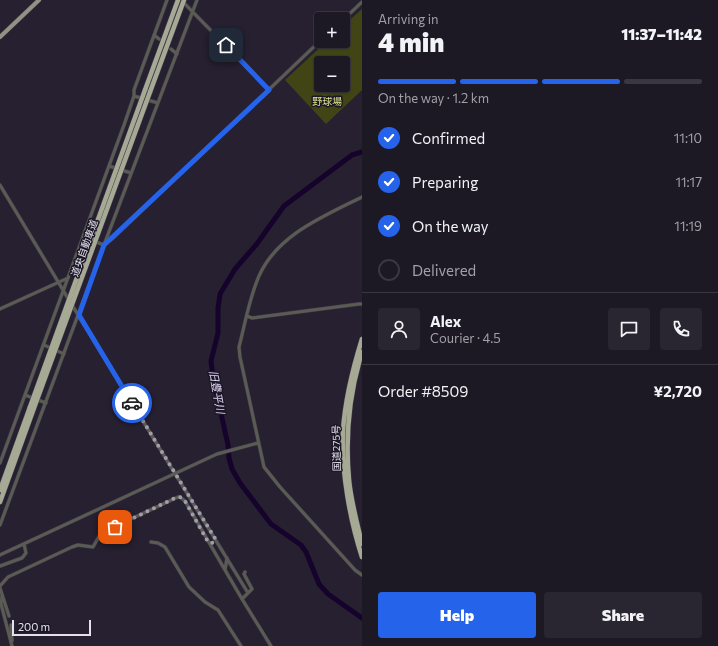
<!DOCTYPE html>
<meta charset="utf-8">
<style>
body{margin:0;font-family:Commissioner,"Noto Sans JP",sans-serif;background:#292531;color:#f1f3f6;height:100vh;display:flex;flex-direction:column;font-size:15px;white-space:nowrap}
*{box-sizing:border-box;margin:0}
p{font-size:13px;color:#a0a0a6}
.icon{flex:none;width:22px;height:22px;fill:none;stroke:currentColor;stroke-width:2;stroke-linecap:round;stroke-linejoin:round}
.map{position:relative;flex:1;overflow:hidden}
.side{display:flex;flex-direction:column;background:#1c1824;width:356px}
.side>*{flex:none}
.buttons{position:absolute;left:314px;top:12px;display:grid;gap:8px}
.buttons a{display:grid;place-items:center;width:36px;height:36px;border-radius:4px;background:#1c1824;box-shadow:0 1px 3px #0004,0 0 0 1px #3a3741;font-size:20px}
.scale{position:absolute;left:12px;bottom:10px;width:79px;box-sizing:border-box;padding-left:4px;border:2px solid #e5e1ec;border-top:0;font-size:11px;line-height:14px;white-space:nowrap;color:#e5e1ec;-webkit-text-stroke:3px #1c1726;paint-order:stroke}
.pin{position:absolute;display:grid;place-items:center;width:34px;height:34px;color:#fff;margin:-17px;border-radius:8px;box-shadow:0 2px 6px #0006}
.courier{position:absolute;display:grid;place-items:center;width:40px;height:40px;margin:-20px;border:3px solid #2563eb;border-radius:50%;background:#fff;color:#222;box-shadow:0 1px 5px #0007}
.summary em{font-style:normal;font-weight:800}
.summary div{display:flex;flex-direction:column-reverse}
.summary{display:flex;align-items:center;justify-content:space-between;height:68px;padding:0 16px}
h1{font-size:26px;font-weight:800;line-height:30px}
.bar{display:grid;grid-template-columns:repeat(4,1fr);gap:6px 4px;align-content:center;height:48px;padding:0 16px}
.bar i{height:5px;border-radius:3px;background:#3a3741}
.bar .current{background:#2563eb}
.bar p{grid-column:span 4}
.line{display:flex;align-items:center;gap:10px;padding:0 16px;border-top:1px solid #3a3741}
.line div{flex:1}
.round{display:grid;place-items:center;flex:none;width:42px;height:42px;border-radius:4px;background:#292531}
ol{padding:0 16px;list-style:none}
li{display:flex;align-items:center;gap:12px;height:44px}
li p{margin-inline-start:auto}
li .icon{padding:4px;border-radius:50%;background:#2563eb;color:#fff;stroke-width:4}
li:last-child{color:#a0a0a6}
li i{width:22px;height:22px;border:2px solid #3a3741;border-radius:50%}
.action{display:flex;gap:8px;margin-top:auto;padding:8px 16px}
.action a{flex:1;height:46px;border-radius:4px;background:#2563eb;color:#fff;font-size:16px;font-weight:800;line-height:46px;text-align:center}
.action a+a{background:#292531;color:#f1f3f6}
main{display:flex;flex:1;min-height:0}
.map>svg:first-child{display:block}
.green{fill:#414516;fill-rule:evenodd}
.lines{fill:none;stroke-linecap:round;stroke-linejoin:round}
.river{stroke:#16032b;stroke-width:5}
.minor-casing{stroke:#413b4a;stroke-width:4}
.major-casing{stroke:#413b4a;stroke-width:5}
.highway-casing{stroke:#413b4a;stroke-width:5.5}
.minor{stroke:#5a5b53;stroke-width:3}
.major{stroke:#919382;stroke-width:4}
.highway{stroke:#a6a994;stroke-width:4.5}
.highway-bridge-casing{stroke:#413b4a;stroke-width:5.5;stroke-linecap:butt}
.highway-bridge{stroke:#a6a994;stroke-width:4.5}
.done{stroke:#a29daa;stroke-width:4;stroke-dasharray:0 7.2}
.route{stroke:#2563eb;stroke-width:5}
.labels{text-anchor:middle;stroke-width:3;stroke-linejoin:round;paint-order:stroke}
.park-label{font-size:10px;fill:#dce590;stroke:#1c1726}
.street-label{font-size:10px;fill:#e5e1ec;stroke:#1c1726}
.water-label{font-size:11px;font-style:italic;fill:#e3d8f7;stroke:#1c1726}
</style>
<main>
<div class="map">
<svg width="362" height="646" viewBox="0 0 362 646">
<rect width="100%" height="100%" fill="#262030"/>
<path class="green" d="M362 9V90L326 124 285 80 327 41H343V26ZM321 63H343V85H321Z"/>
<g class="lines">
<path class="river" d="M362 152 352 155 284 206 256 245 235 269 220 294 218 308V333L211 361 213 377 228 445 229 458 232 469 240 483 271 524 301 545 306 552 319 584 328 594 362 618"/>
<defs>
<path id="minor" d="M185 4 269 90
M343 20 362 2
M154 35 159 39
M171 49 177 54
M134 96 158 103
M109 166 131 173
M0 185 69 300
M362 197C324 216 277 235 259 276 249 299 245 324 239 347L240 357 264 467 280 487 355 570 362 575
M83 237 104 245 113 238 321 40
M72 305 248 593
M0 309 68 278
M247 316 252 318 359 304H362
M44 345 64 354
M25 395 46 403
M0 463 124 125 134 96V90L167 0
M0 525 104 245 197 0
M151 542 158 543 165 547 189 587 205 602 218 610 241 646
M0 555 217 454 258 443
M227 558 225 570 242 599
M0 566 22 558 26 553 24 544
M245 572 244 574 252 589 242 599 271 646
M0 586 8 577 72 547 78 545 93 547 101 533 178 497H180L185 501 225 570
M0 588 9 616
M2 596 1 604 12 646
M11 625 12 641"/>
<path id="major" d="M0 37 39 0"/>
<path id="highway" d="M145 90 178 0
M150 92 184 0
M362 339C353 368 345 400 343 431 341 471 350 520 362 557
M362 352C349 394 345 436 349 480 351 501 357 523 362 544
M0 490 30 407
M0 502 34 408"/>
</defs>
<use href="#minor" class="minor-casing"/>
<use href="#major" class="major-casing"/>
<use href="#highway" class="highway-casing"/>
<use href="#minor" class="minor"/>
<use href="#major" class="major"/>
<use href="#highway" class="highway"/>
<defs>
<path id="highway-bridge" d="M30 407 145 90
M34 408 150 92"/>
</defs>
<use href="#highway-bridge" class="highway-bridge-casing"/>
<use href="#highway-bridge" class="highway-bridge"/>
</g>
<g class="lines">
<path class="done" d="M115 527 175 498 180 497 185 501 208 542 212 543 216 540 132 403"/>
<path class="route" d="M132 403 79 315 104 245 269 90 226 45"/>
</g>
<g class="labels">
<g class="park-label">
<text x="327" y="105">野球場</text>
</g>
<g class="street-label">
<text transform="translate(84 248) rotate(-70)" y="4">道央自動車道</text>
<text transform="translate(336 448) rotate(-91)" y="4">国道275号</text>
</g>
<g class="water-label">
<text transform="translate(217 392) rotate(80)" y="4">旧豊平川</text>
</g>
</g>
</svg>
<div class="buttons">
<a>+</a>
<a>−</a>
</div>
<div class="scale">200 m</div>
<div class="pin" style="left:115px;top:527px;background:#ea580c"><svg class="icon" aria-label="bag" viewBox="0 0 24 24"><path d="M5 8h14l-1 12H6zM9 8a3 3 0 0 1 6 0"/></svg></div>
<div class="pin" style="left:226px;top:45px;background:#1f2937"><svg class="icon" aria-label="home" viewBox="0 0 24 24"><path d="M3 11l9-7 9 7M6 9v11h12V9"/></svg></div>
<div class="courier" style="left:132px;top:403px"><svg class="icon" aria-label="car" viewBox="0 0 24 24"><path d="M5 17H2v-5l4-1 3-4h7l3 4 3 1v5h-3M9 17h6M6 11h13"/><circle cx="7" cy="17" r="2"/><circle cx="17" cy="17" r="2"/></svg></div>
</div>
<section class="side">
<div class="summary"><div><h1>4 min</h1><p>Arriving in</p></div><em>11:37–11:42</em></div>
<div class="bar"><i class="current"></i><i class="current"></i><i class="current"></i><i></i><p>On the way · 1.2 km</p></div>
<ol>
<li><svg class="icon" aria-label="check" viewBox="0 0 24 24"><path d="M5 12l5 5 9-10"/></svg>Confirmed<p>11:10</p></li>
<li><svg class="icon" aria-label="check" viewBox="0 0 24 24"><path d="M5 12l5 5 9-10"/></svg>Preparing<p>11:17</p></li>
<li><svg class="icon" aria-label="check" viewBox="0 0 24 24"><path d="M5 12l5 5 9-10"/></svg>On the way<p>11:19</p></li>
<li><i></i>Delivered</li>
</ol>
<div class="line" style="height:72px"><a class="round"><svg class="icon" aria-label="person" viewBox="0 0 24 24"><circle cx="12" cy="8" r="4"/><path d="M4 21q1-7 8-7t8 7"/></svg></a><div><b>Alex</b><p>Courier · 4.5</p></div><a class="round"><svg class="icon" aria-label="chat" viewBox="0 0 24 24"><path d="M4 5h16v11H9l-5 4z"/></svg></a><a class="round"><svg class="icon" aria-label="phone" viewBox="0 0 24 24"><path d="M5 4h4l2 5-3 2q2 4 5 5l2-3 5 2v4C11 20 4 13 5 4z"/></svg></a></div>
<div class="line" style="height:52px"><div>Order #8509</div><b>¥2,720</b></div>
<div class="action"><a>Help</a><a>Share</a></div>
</section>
</main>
